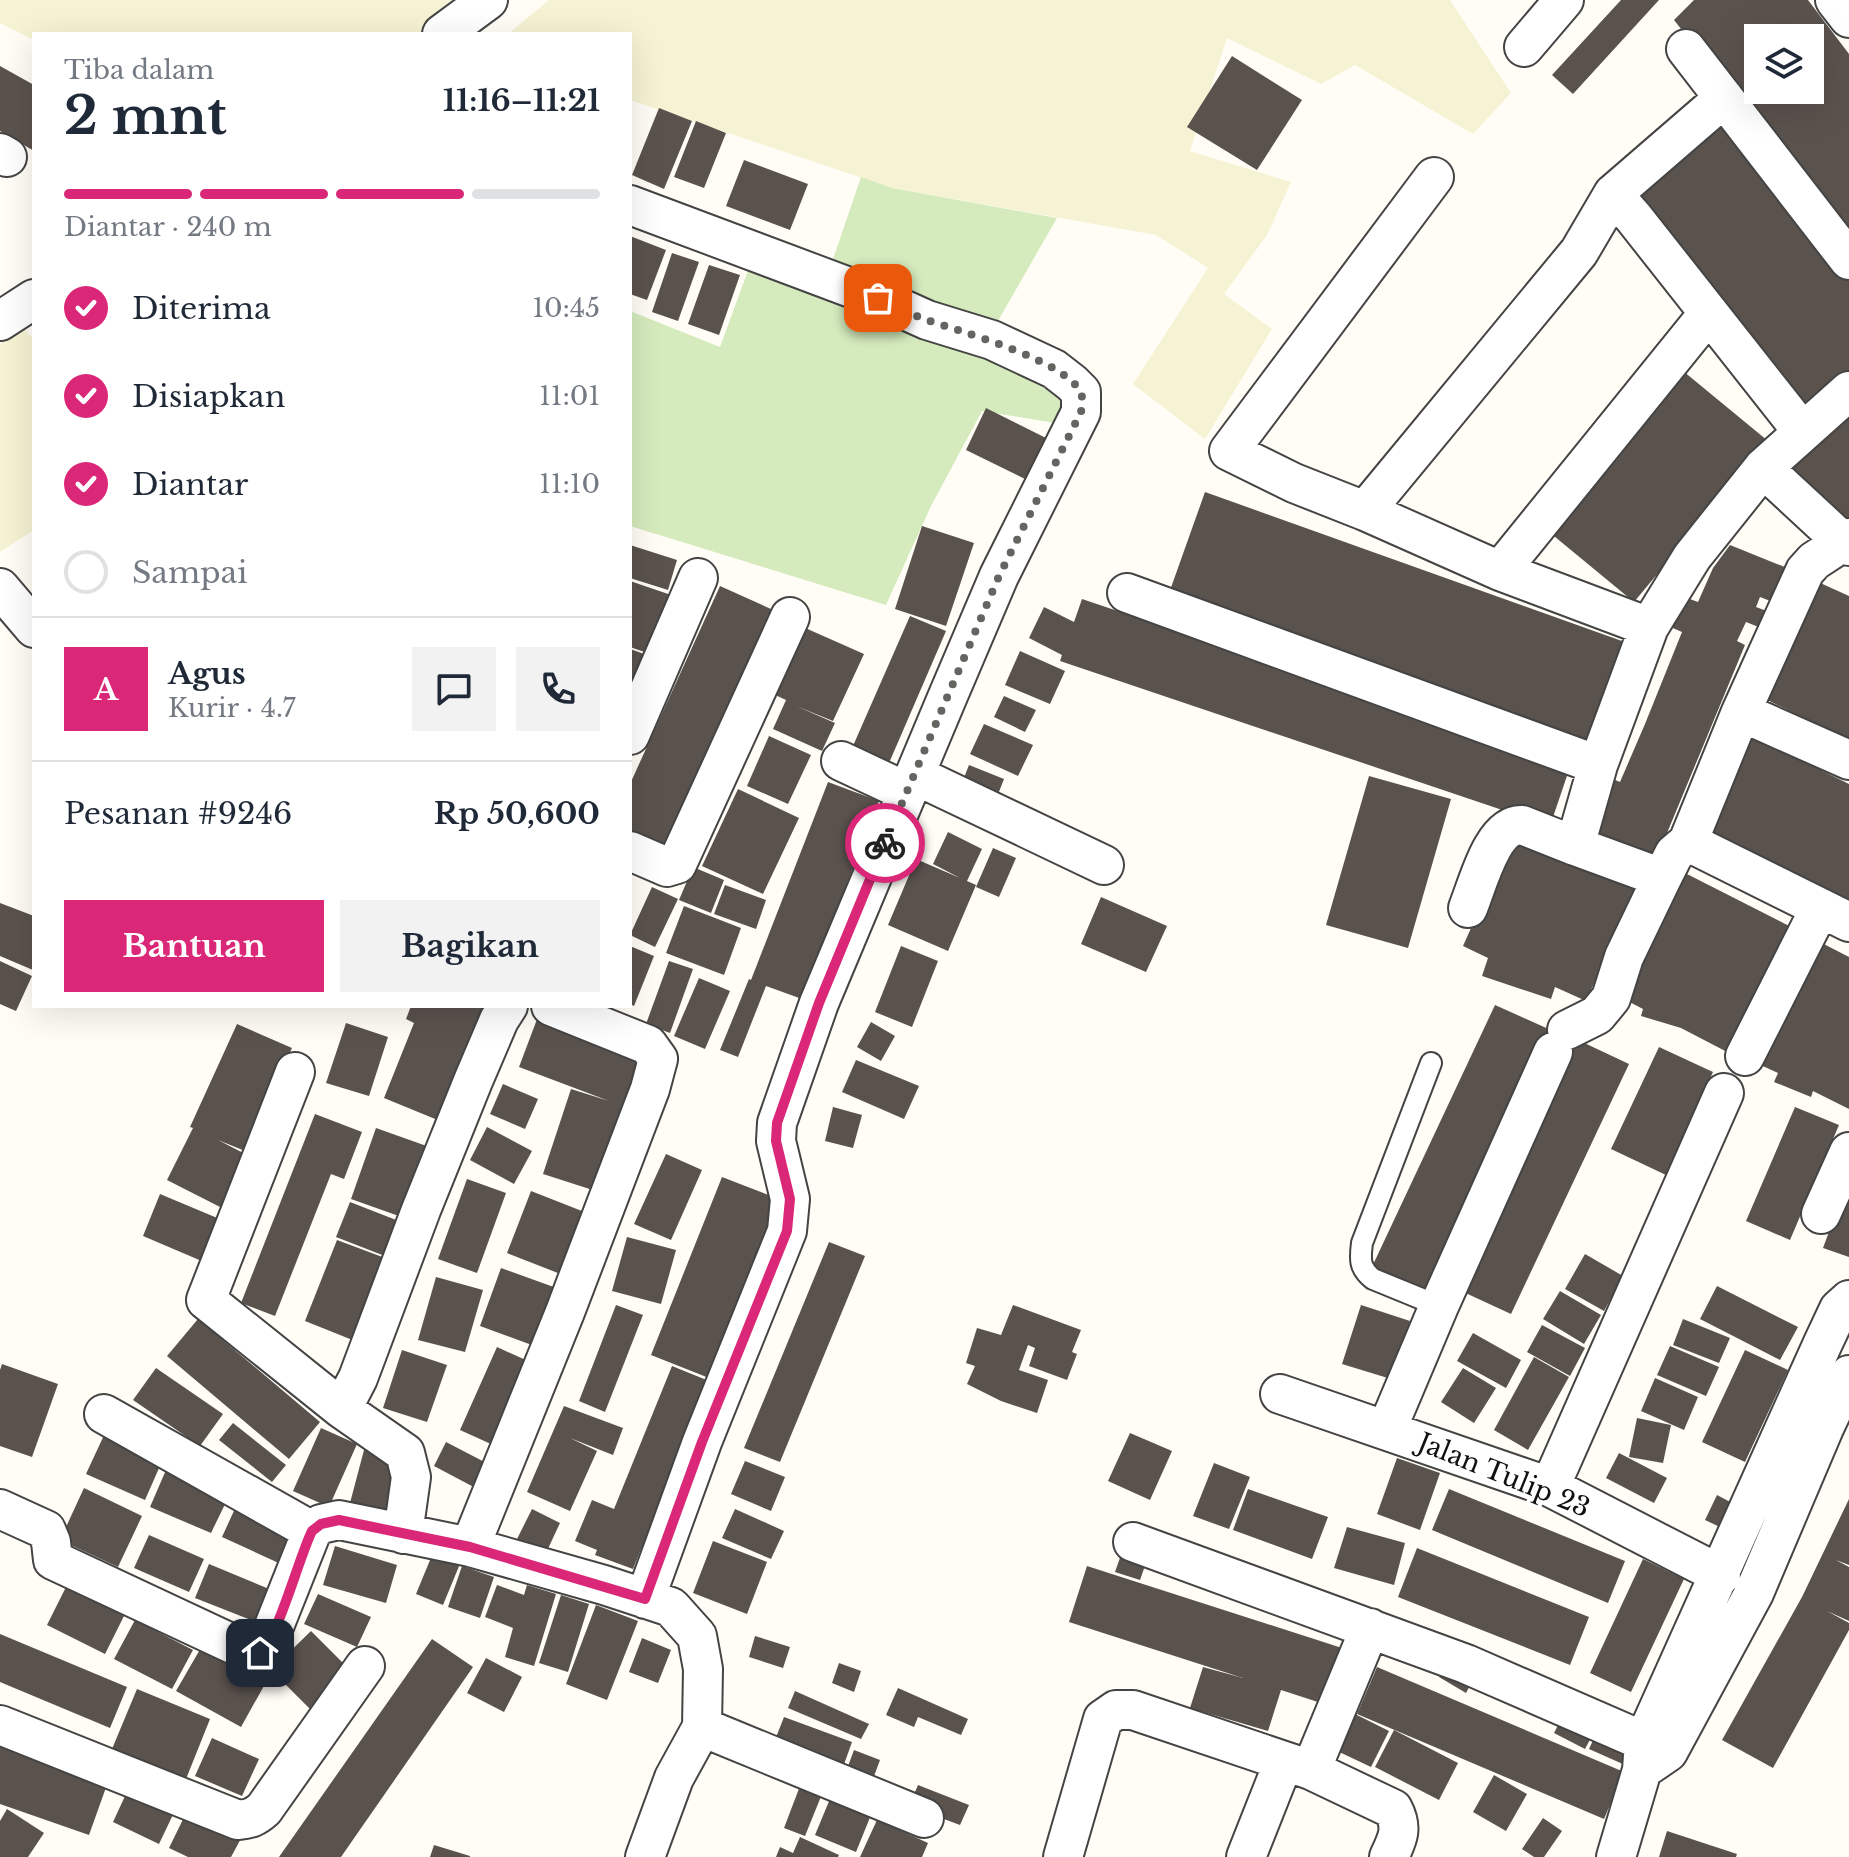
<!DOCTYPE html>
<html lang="id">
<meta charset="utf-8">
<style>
body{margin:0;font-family:"Libre Baskerville",serif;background:#f2f2f3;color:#1f2937;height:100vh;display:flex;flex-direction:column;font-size:30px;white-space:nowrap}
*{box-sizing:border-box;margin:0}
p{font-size:26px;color:#747a83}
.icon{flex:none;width:44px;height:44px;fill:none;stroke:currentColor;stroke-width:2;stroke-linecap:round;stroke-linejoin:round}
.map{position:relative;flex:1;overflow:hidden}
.drawer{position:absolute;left:32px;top:32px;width:600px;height:976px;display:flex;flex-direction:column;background:#fff;border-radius:0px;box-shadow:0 8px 32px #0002}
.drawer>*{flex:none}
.fabs{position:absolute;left:1744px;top:24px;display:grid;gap:16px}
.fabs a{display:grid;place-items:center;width:80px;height:80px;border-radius:0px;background:#fff;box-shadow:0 8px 32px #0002;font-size:40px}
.pin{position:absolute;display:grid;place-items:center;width:68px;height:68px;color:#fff;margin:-34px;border-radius:16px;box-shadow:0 4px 12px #0006}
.courier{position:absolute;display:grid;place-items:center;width:80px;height:80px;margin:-40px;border:6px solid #db2777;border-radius:50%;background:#fff;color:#222;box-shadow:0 2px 10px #0007}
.summary em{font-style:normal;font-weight:700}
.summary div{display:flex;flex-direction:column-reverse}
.summary{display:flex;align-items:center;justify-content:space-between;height:136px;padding:0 32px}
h1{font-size:52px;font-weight:700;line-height:60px}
.bar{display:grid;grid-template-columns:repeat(4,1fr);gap:12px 8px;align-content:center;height:96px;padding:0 32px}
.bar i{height:10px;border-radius:6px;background:#e0e1e3}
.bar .selected{background:#db2777}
.bar p{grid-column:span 4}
.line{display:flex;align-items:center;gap:20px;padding:0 32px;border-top:2px solid #e0e1e3}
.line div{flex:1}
.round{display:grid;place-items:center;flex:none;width:84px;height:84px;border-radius:0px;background:#f2f2f3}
ol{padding:0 32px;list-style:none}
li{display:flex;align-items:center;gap:24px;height:88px}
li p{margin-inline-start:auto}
li .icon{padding:8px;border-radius:50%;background:#db2777;color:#fff;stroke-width:4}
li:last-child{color:#747a83}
li i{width:44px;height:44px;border:4px solid #e0e1e3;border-radius:50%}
.cta{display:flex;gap:16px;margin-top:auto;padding:16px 32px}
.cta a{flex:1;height:92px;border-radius:0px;background:#db2777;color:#fff;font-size:32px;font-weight:700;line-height:92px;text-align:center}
.cta a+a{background:#f2f2f3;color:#1f2937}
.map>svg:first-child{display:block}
.farmland{fill:#f6f3d4}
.green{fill:#d5ebbd}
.building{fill:#5a524d;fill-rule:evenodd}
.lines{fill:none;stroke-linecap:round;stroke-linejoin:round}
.lane-casing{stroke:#444;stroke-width:24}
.street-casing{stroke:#444;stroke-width:42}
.lane{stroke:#fff;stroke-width:20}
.street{stroke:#fff;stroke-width:38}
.done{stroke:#646461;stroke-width:8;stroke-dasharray:0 14.4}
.route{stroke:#db2777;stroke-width:10}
.labels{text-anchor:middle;stroke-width:8;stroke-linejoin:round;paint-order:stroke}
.street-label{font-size:26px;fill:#111;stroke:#fff}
</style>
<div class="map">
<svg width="1849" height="1857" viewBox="0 0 1849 1857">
<rect width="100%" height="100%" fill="#fffdf5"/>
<path class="farmland" d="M0 0H463L418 34H34V40L0 23Z
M549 0H1450L1511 93 1473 134 1355 65 1321 84 1227 38 1190 151 1291 182 1267 235 1224 294 1272 329 1205 439 1133 384 1208 268 1156 235 892 188 630 100V34H508Z
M24 328 34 340V530L0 552V344Z"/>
<path class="green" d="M861 177 892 188 1057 218 987 340 1072 389 1073 426 982 411 931 506 886 605 630 526V311L720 347 750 265 830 268Z"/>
<path class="building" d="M1621 0H1659L1573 94 1552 75Z
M1694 0H1808L1849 54V243L1674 20ZM1758 38H1810V90H1758Z
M1232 56 1302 100 1257 170 1187 127Z
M0 66 34 85V151L0 131Z
M659 108 692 121 664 189 632 175Z
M696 121 726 133 704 188 674 177Z
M1726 121 1849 281V374L1800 411 1631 192Z
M744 160 808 184 790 230 726 206Z
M630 236 666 250 647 300 630 294Z
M672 253 699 262 678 321 652 312Z
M709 265 740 275 719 335 688 324Z
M1677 366 1768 441 1634 602 1543 527Z
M986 408 1046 438 1025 479 966 450Z
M1849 416V519L1838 528 1787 466Z
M1205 492 1622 641 1584 745 1168 596Z
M922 526 974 543 946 626 895 609Z
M630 545 677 560 668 590 630 578Z
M1730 545 1797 572 1783 606 1760 597 1756 607 1772 613 1766 630 1746 622 1737 641 1745 645 1655 862 1582 832 1606 776 1620 782 1645 724 1682 632 1668 626 1687 598 1698 602 1713 568Z
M1807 577 1849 596V740L1753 693Z
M630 581 680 598 659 657 630 647Z
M720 586 780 613 672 851 630 832V784Z
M1082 599 1571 764 1550 826 1060 661 1062 655 1029 638 1044 607 1074 622Z
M910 616 946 631 886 770 849 755Z
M803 627 864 654 833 721 796 706 835 723 822 751 773 729 786 700 773 694Z
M630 649 650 656 630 714Z
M1020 651 1065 671 1050 704 1005 685Z
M1004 696 1036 710 1025 732 994 717Z
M984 724 1033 745 1018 776 970 754Z
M769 736 811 755 788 804 747 786Z
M1752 736 1849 784V909L1702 837Z
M969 765 1004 779 993 807 958 793Z
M1369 776 1451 799 1408 948 1326 925Z
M828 782 879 801 802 999 766 986 738 1057 720 1050 749 979 751 980Z
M738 789 799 818 763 894 702 866Z
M948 832 982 849 967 881 976 885 948 951 888 925 916 859 960 878 933 864Z
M1513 834 1637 889 1586 1001 1555 987 1551 999 1482 976 1488 958 1463 946Z
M993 848 1016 858 999 897 976 887Z
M693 867 724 880 711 913 679 900Z
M1683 872 1795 929 1731 1054 1681 1028 1641 1016 1643 1009 1618 996Z
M725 885 766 900 756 929 714 914Z
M652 887 678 899 655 947 630 935Z
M1101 897 1167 926 1146 972 1081 944Z
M0 903 34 916 33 970 0 956Z
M684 906 741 928 724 975 666 953Z
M1816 940 1849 957V1109L1813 1091 1811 1097 1774 1082 1778 1073 1754 1062Z
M630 946 654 956 634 1006 630 1004Z
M901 946 938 961 912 1027 875 1012Z
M0 961 32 976 16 1011 0 1004Z
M669 961 693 969 670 1033 646 1024Z
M699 978 730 991 705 1049 674 1036Z
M1495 1005 1553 1031 1431 1295 1371 1269Z
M411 1006H488L440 1121 384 1098 414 1023 406 1019Z
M539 1014 647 1054 599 1192 543 1174 571 1089 609 1101 519 1067Z
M871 1022 895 1036 881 1061 857 1047Z
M346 1023 388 1037 369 1096 326 1083Z
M237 1024 292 1048 245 1151 218 1140 251 1157 224 1209 167 1180 193 1128 190 1127Z
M1578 1040 1629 1064 1511 1314 1459 1290Z
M1659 1047 1713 1072 1666 1175 1611 1149Z
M856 1060 919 1086 904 1119 842 1092Z
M503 1084 538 1099 525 1129 490 1114Z
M833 1107 862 1115 853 1148 825 1141Z
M1795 1107 1839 1125 1790 1240 1746 1221Z
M315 1114 362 1132 344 1179 331 1174 275 1316 241 1303Z
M487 1127 532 1151 514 1184 470 1160Z
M376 1128 435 1149 410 1220 351 1199Z
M666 1154 702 1170 671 1240 634 1224Z
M722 1177 789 1203 709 1378 651 1355Z
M1849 1177V1257L1823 1248Z
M467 1179 506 1193 477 1273 438 1259Z
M531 1191 587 1213 563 1275 507 1253Z
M160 1194 222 1220 204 1262 143 1236Z
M350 1202 409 1225 395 1260 336 1237Z
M627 1237 676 1250 661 1304 612 1291Z
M337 1240 393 1261 360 1343 305 1321Z
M829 1242 865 1256 780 1462 744 1448Z
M1585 1254 1623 1276 1604 1311 1565 1289Z
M501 1268 562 1290 540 1348 480 1326Z
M436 1277 483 1290 465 1352 418 1340Z
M1717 1286 1798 1327 1780 1360 1700 1319Z
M1560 1291 1601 1315 1584 1344 1543 1319Z
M616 1305 643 1315 605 1412 579 1401Z
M1013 1305 1081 1330 1072 1352 1077 1354 1067 1380 1029 1366 1035 1348 1028 1345 1019 1370 1048 1380 1037 1413 1001 1401 967 1384 975 1366 966 1363 977 1328 1001 1335Z
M1361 1305 1410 1321 1391 1379 1342 1364Z
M198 1319 320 1422 289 1459 167 1356Z
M1683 1319 1730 1338 1719 1363 1673 1345Z
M1542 1325 1585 1348 1570 1376 1527 1352Z
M1473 1333 1521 1360 1506 1388 1457 1361Z
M1670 1346 1719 1367 1706 1396 1657 1375Z
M497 1347 539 1366 502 1449 460 1430Z
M402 1350 447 1365 427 1422 383 1408Z
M1745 1350 1788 1370 1745 1462 1702 1442Z
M1534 1357 1569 1377 1528 1450 1494 1430Z
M2 1364 58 1384 32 1457 0 1446V1370Z
M672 1366 709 1381 633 1569 595 1555 597 1550 575 1541 592 1500 614 1509Z
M156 1368 223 1414 200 1446 133 1400Z
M1463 1368 1496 1388 1474 1423 1441 1402Z
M1655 1378 1698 1397 1684 1430 1641 1411Z
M564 1406 623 1428 613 1455 570 1438 597 1451 570 1511 527 1492Z
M1637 1418 1671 1425 1663 1463 1629 1457Z
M233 1423 286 1465 272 1482 219 1440Z
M321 1428 357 1444 329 1507 293 1491Z
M105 1433 163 1459 145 1500 86 1474Z
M1130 1433 1172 1451 1150 1500 1108 1481Z
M446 1442 498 1469 485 1493 434 1466Z
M364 1450 407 1461 393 1514 350 1503Z
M1619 1453 1667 1478 1654 1503 1606 1478Z
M1397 1458 1440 1473 1420 1530 1377 1514Z
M745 1461 785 1477 771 1511 731 1494Z
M1214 1463 1250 1477 1229 1529 1193 1516Z
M166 1470 228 1498 211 1533 150 1507Z
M84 1488 142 1516 118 1567 60 1540Z
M1248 1489 1328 1517 1312 1559 1233 1530Z
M1449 1489 1625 1561 1608 1603 1432 1530Z
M1717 1495 1734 1504 1722 1528 1705 1520Z
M1849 1499V1565L1836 1560 1849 1567V1621L1827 1611 1849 1623V1630L1773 1768 1722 1740 1802 1597Z
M238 1502 299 1531 283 1565 222 1537Z
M532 1509 560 1523 546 1553 517 1539Z
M735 1509 784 1531 771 1559 722 1538Z
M1347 1527 1405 1543 1394 1585 1334 1568Z
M149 1535 204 1559 189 1592 134 1568Z
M713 1541 767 1562 747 1614 693 1593Z
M335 1546 397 1565 386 1603 323 1585Z
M435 1548 462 1559 443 1605 416 1594Z
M1417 1548 1589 1617 1570 1665 1398 1597Z
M1122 1552 1147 1560 1140 1580 1115 1572Z
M1643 1559 1684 1579 1631 1692 1590 1673Z
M209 1564 274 1591 261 1624 195 1598Z
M462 1566 494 1577 480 1618 448 1607Z
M1087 1566 1342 1648 1324 1704 1281 1690 1268 1731 1190 1708 1203 1667 1243 1678 1069 1622Z
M497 1585 524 1595 527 1585 556 1594 534 1666 505 1657 513 1628 485 1617Z
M66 1587 124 1616 105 1654 47 1625Z
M318 1594 371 1617 357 1647 304 1624Z
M561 1595 589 1604 568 1672 539 1663Z
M596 1605 638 1621 607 1700 566 1684Z
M135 1620 193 1650 172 1689 114 1659Z
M311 1631 355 1675 316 1715 271 1670Z
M0 1634 127 1687 110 1728 0 1682Z
M755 1636 790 1647 783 1668 749 1657Z
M642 1638 671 1650 658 1683 629 1672Z
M206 1639 270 1675 241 1727 176 1691Z
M432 1639 473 1667 341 1857H279Z
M486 1658 522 1677 504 1712 467 1693Z
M839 1663 861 1671 854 1692 832 1683Z
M1447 1663 1474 1678 1466 1693 1439 1677Z
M1377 1667 1624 1772 1604 1819 1357 1714Z
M898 1688 968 1719 961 1735 918 1717 914 1727 886 1715Z
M137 1689 210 1719 186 1779 112 1749Z
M795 1691 869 1724 861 1739 788 1708Z
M1353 1713 1389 1731 1371 1767 1335 1750Z
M1563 1716 1594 1732 1585 1749 1554 1733Z
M784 1717 852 1742 842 1770 773 1745Z
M1394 1730 1458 1763 1439 1800 1375 1767Z
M1596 1734 1631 1750 1625 1765 1589 1749Z
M212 1738 259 1759 242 1796 195 1776Z
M0 1741 109 1779 89 1835 0 1804Z
M854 1750 880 1760 870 1787 844 1777Z
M1494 1775 1527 1794 1506 1831 1473 1812Z
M132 1781 179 1802 159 1844 113 1822Z
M918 1785 969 1805 960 1825 909 1806Z
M800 1786 822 1794 805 1836 784 1828Z
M832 1794 873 1810 856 1852 815 1835Z
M190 1805 244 1833 231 1857H188L169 1848Z
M7 1809 44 1833 28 1857H0V1821Z
M1543 1818 1562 1831 1544 1857H1534L1522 1849Z
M877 1820 928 1843 922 1857H860Z
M1667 1831 1737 1854 1736 1857H1659Z
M800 1837 839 1855 838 1857H776L780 1847 793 1853Z
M434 1845 470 1856V1857H430Z"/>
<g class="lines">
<defs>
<path id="lane" d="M1431 1063 1362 1243C1360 1259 1359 1268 1373 1279L1439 1306"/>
<path id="street" d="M1835 0 1849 18
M442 34 488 0
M1524 47 1564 0
M1686 49 1849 260
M0 153 7 157
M1434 177 1229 451 1294 483 1365 511 1500 571 1649 627
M1613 194 1724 98
M630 205 878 298 927 320 992 340 1054 369 1072 383 1081 392V412L999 576 947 698 819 1003 777 1123 776 1141 790 1199 787 1231 702 1442 645 1599
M0 321 34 299
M1849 391 1763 468 1692 557 1649 627 1598 765 1575 846 1662 878 1674 854 1688 842 1849 922
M1763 468 1843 542 1849 538
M1365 511 1579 252 1613 194 1634 218 1802 431
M1500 571 1708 314
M0 588 34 628
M1127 593 1598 765
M1741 712 1849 760
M630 735 698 578
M841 761 907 792
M915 775 1104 865
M1688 842 1741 712 1805 571 1814 561 1843 542 1849 546
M630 851 667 867 677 864 790 617
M1468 908C1478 884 1492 824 1522 825L1575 846
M1567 1030 1597 1015 1611 998 1624 957 1662 878
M1745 1056 1820 908
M295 1072 206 1300 342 1409 358 1378 421 1210 473 1081 499 1020 508 1006
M1821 1214 1849 1152
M1280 1394 1550 1487 1721 1575
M342 1409 405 1453 411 1477 403 1534
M104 1414 312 1531
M1387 1429 1439 1306 1553 1052
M1550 1487 1724 1093
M0 1509 46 1530 51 1542 53 1560 254 1654 265 1649 312 1531 321 1524 339 1520 470 1547 604 1585 671 1607 697 1636 703 1669 702 1727 674 1778 645 1857
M1133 1542 1466 1664 1666 1751
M470 1547 565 1312 650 1089 658 1059 648 1045 551 1006
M0 1725 238 1820C250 1819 255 1817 264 1809L365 1666
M702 1727 924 1818
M1649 1765 1668 1752 1754 1593 1824 1428 1849 1375
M1311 1770 1370 1628
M1063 1857 1103 1719 1116 1710H1133L1311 1770 1393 1809C1403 1828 1398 1838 1389 1857
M1246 1857 1284 1761
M1616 1857 1642 1770 1644 1741 1823 1343 1839 1309 1849 1300"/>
</defs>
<use href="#lane" class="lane-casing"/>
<use href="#street" class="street-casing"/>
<use href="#lane" class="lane"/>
<use href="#street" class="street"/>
</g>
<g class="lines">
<path class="done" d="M878 298C895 306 912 315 930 321 962 332 1067 361 1081 393 1083 398 1082 406 1081 412L999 576 885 843"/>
<path class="route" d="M260 1653C278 1638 299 1557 312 1531L321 1524 339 1520 470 1547 645 1599 702 1442 787 1231 790 1199 776 1141 777 1123 819 1003 885 843"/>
</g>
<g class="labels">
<g class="street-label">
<text transform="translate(1504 1475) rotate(22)" y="9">Jalan Tulip 23</text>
</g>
</g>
</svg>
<div class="fabs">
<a><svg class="icon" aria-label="layers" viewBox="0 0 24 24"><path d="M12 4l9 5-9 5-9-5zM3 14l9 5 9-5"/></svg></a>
</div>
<div class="pin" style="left:878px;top:298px;background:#ea580c"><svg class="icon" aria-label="bag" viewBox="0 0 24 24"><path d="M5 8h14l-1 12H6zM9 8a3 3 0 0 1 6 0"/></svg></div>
<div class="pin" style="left:260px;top:1653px;background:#1f2937"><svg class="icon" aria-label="home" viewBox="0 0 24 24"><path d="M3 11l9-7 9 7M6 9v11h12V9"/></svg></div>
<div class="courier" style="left:885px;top:843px"><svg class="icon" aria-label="bike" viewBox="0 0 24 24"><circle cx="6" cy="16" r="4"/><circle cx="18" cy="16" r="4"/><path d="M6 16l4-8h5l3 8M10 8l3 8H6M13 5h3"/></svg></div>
<section class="drawer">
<div class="summary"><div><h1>2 mnt</h1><p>Tiba dalam</p></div><em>11:16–11:21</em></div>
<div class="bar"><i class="selected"></i><i class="selected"></i><i class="selected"></i><i></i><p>Diantar · 240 m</p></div>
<ol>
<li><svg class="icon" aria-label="check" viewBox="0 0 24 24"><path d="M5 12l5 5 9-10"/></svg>Diterima<p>10:45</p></li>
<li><svg class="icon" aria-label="check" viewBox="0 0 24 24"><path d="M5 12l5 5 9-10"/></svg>Disiapkan<p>11:01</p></li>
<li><svg class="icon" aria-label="check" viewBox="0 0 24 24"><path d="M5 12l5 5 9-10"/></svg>Diantar<p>11:10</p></li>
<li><i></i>Sampai</li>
</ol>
<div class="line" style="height:144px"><b class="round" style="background:#db2777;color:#fff">A</b><div><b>Agus</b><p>Kurir · 4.7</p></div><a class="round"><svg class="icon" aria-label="chat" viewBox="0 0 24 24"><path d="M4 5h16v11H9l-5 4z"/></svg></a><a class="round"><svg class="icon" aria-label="phone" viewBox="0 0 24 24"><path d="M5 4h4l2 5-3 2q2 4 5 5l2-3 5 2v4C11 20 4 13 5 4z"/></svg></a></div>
<div class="line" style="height:104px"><div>Pesanan #9246</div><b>Rp 50,600</b></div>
<div class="cta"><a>Bantuan</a><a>Bagikan</a></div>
</section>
</div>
